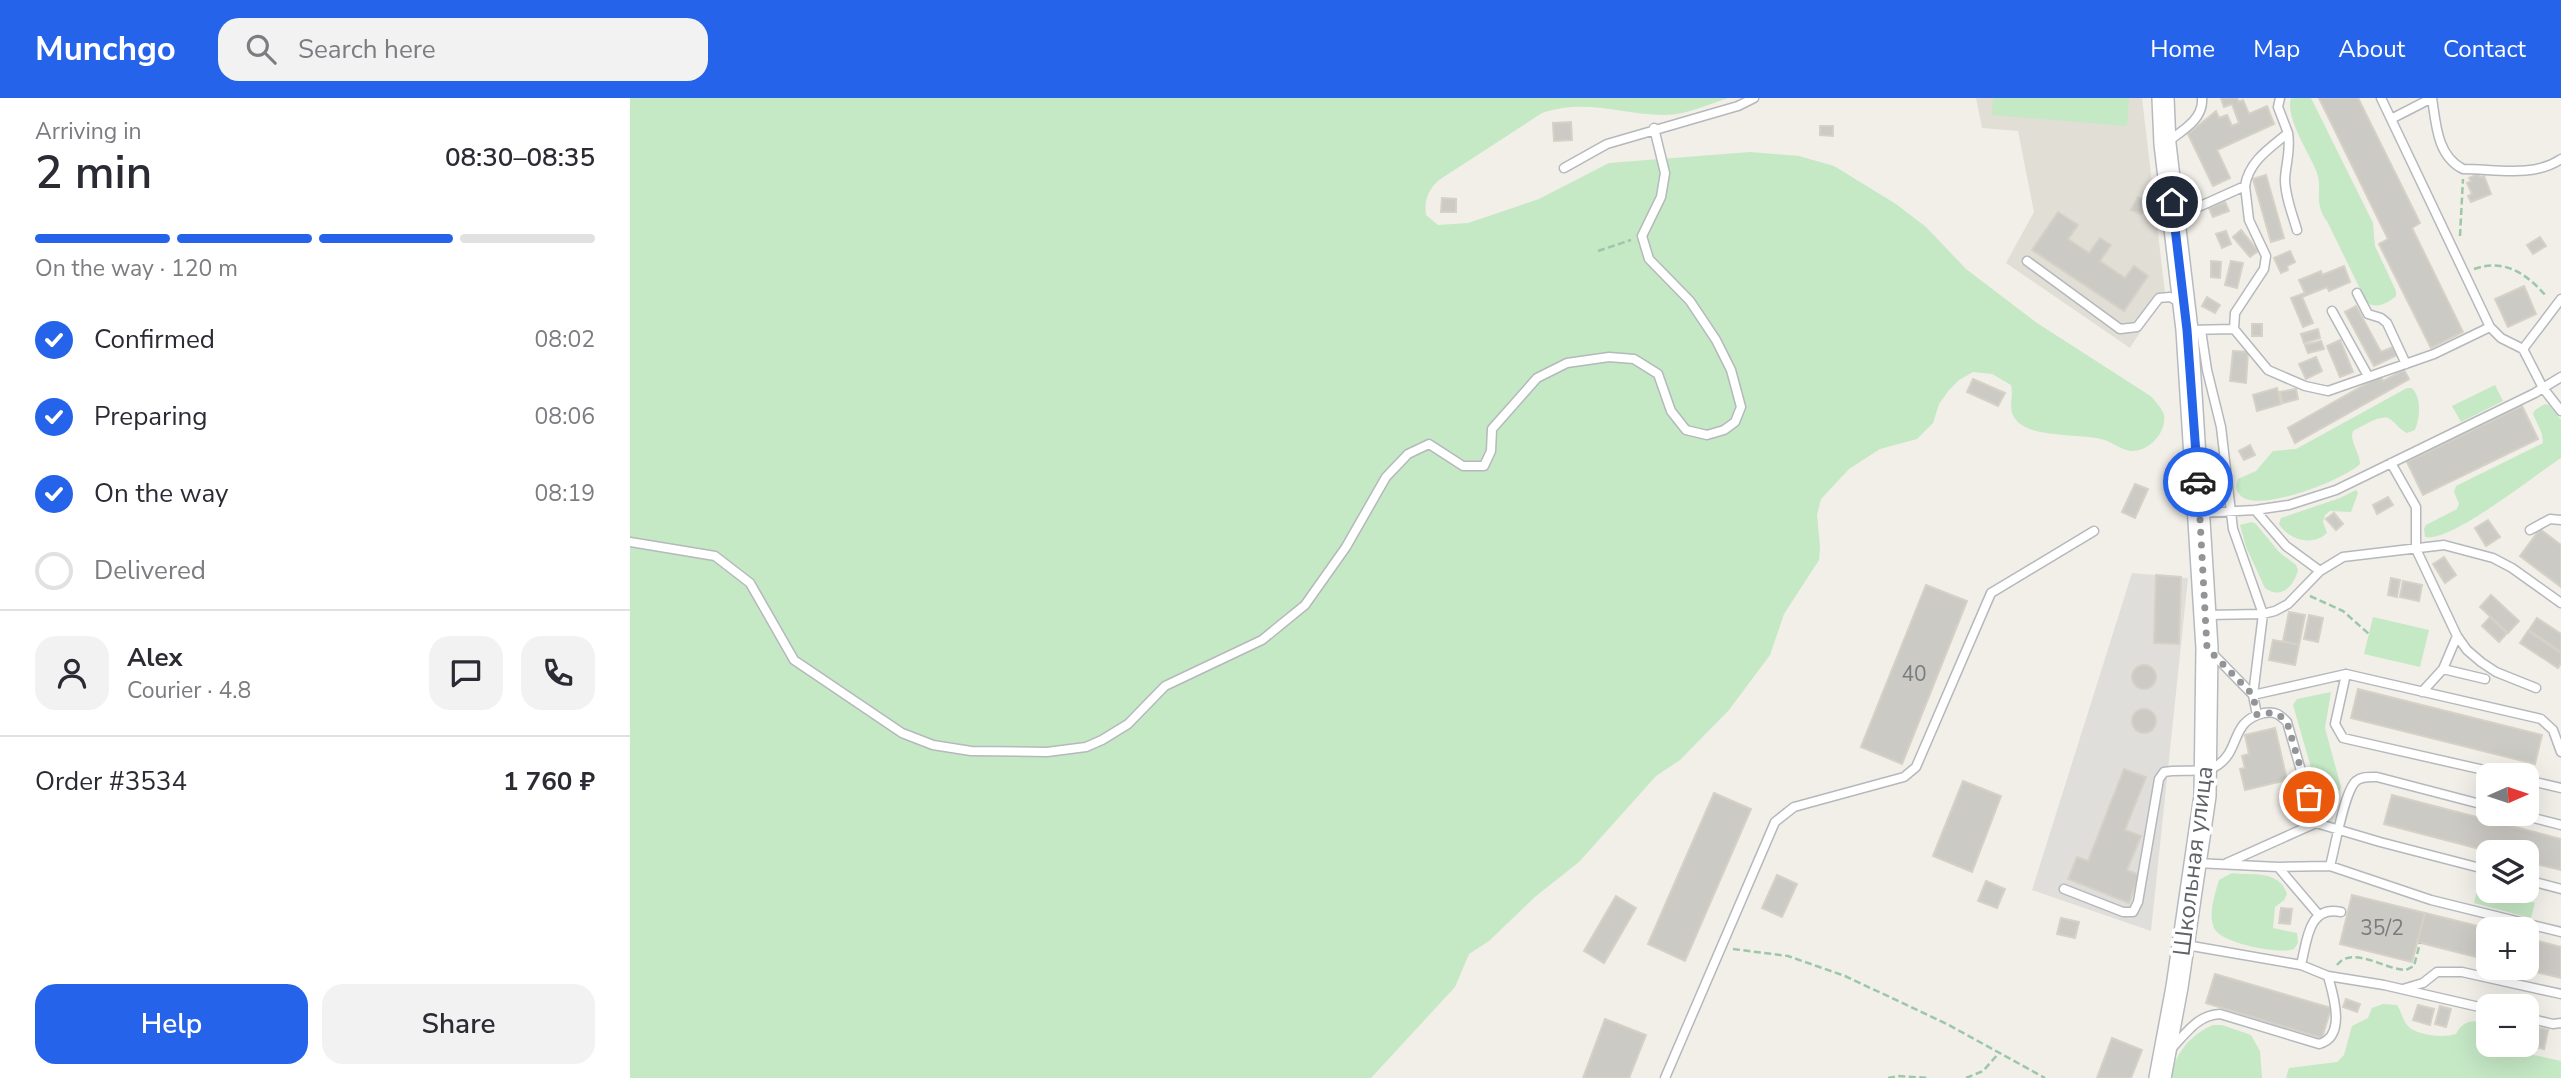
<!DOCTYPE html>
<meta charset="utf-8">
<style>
body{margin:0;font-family:"Nunito Sans",sans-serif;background:#f2f2f3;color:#2b2b33;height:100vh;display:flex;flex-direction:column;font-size:26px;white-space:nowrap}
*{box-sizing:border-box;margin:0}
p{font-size:23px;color:#7c7c81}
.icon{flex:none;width:38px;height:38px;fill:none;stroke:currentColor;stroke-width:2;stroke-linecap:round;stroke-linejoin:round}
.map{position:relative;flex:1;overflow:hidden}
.panel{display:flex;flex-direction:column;background:#fff;width:630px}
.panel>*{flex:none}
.needle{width:46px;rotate:87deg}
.buttons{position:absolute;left:1846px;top:665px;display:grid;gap:14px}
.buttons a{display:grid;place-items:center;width:63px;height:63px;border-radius:14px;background:#fff;box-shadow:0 7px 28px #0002;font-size:35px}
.pin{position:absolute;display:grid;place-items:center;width:60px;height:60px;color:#fff;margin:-30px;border:4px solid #fff;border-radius:50%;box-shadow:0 2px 7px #0007}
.courier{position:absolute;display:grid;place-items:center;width:70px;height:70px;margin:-35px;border:5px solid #2563eb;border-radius:50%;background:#fff;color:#222;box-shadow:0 2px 9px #0007}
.head em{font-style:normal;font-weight:600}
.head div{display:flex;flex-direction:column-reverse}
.head{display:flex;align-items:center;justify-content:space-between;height:119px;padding:0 35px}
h1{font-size:46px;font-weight:600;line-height:52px}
.bar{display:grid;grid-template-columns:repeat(4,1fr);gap:10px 7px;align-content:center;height:84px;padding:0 35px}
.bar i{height:9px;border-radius:5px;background:#e1e1e2}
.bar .current{background:#2563eb}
.bar p{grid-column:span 4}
.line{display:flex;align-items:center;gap:18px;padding:0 35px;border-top:2px solid #e1e1e2}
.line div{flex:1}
.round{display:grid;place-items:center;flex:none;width:74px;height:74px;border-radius:21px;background:#f2f2f3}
ol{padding:0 35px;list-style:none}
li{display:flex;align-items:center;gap:21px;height:77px}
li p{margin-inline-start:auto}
li .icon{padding:7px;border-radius:50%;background:#2563eb;color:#fff;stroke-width:4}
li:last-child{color:#7c7c81}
li i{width:38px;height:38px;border:4px solid #e1e1e2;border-radius:50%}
.button{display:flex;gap:14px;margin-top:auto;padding:14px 35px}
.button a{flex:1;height:80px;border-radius:21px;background:#2563eb;color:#fff;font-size:28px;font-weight:600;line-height:80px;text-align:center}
.button a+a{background:#f2f2f3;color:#2b2b33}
header{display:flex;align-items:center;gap:42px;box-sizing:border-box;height:98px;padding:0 35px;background:#2563eb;color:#fff}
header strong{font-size:33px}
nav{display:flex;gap:38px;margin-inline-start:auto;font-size:24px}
.search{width:490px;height:63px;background:#f2f2f3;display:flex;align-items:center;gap:18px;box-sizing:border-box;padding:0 24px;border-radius:21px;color:#7c7c81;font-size:26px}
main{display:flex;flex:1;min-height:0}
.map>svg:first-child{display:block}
.industrial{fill:#e0deda}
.education{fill:#e1ded6}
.green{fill:#c5e8c5}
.building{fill:#cccac5;stroke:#d6d1c6;stroke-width:2}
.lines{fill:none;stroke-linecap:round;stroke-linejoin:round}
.lane-casing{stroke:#b5b8bc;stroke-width:11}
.secondary-casing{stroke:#b6babf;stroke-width:24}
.path{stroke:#9cc7a9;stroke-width:2.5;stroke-dasharray:7 3.5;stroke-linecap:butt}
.lane{stroke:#fff;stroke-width:8}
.secondary{stroke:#fff;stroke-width:21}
.done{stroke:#929495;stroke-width:7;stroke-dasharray:0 12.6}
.route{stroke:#2563eb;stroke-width:9}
.labels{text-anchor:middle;stroke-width:7;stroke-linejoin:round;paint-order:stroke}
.number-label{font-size:21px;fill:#7a7d7f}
.street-label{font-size:24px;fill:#5f6368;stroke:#fff}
</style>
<header>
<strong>Munchgo</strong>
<div class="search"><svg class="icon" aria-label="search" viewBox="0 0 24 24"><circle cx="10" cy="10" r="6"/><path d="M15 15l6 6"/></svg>Search here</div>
<nav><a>Home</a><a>Map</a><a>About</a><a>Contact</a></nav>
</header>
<main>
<section class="panel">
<div class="head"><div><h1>2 min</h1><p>Arriving in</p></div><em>08:30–08:35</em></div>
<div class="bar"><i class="current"></i><i class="current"></i><i class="current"></i><i></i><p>On the way · 120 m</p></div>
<ol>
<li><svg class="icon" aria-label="check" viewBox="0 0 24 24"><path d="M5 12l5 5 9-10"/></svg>Confirmed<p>08:02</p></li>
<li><svg class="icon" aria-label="check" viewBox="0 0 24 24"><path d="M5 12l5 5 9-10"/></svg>Preparing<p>08:06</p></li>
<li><svg class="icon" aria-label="check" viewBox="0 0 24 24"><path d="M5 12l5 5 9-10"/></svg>On the way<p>08:19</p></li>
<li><i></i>Delivered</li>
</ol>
<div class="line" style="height:126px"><a class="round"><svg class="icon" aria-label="person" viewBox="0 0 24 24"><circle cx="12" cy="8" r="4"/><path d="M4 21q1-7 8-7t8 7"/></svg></a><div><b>Alex</b><p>Courier · 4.8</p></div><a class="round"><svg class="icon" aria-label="chat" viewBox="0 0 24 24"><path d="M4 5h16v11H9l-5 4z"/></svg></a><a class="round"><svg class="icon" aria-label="phone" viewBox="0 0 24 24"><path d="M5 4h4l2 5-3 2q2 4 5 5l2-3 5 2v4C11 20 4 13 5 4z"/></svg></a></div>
<div class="line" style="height:91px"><div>Order #3534</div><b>1 760 ₽</b></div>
<div class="button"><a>Help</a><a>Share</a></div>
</section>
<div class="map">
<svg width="1931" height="980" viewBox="0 0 1931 980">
<rect width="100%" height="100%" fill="#f1efe8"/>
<path class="industrial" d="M1502 475 1558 480 1521 833 1402 792Z"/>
<path class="education" d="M1346 0H1512L1535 195 1500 250 1376 165 1404 114 1388 33 1352 30Z"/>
<path class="green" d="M0 0H1098C1079 6 1056 17 1035 17 990 17 958 0 912 15L809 82C798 92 794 102 796 117L808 127 838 125 909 101 979 65 1120 54 1169 58 1204 68 1266 106 1296 129 1336 171 1407 225 1522 299C1526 305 1532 310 1534 317 1537 334 1519 354 1501 353 1491 352 1481 343 1471 341 1450 335 1396 341 1384 319 1378 310 1384 298 1381 287L1362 276 1343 274 1329 282 1319 292 1309 306 1303 325 1287 341 1250 351 1219 371 1191 401 1187 417 1190 449 1189 462 1154 516 1140 557 1099 612 1050 662 1026 678 949 764 906 798 859 843 839 856 825 889 741 980H0Z
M1363 0H1499L1497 28 1362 17Z
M1661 0H1681L1743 125 1745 148 1766 193V198C1757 206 1744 212 1736 203L1697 123C1682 103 1694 92 1686 72 1678 53 1655 19 1661 0Z
M1865 287 1873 303 1831 324 1822 308Z
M1777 290H1782C1792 301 1790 319 1785 332L1777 335C1769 332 1765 323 1758 320 1749 317 1731 329 1723 333 1719 343 1730 355 1730 366 1715 381 1625 418 1609 396 1605 391 1606 387 1608 381L1626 373 1643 353 1666 351Z
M1915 306 1919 307 1931 322V360C1906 376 1821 445 1795 439L1794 431 1796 427 1827 411 1829 406 1824 394 1826 388 1913 345 1912 336 1903 316 1905 312Z
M1726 392 1728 395 1721 414 1700 413 1695 417 1693 424 1697 435C1682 449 1659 442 1649 426L1651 420 1710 400Z
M1622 424 1626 426 1649 454 1666 467 1668 472C1664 488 1651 502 1635 490L1616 449 1610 427Z
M1743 519 1799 532 1790 569 1734 556Z
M1701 594 1695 630 1711 689 1708 698 1698 702 1692 699 1688 694 1663 607 1667 601Z
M1602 775C1622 778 1649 771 1657 796L1654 802 1645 809 1643 830 1667 835 1668 845 1664 851C1650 857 1590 845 1584 830 1578 816 1585 796 1589 782Z
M1848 789 1905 805 1901 820 1844 805Z
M1753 906 1767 907C1771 913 1773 922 1777 927 1786 938 1814 940 1826 936 1833 922 1846 920 1858 928V947H1874L1886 953 1931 963V980H1656L1659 970 1707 964 1714 957 1722 928 1738 920 1742 910Z
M1583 927H1592L1621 937 1630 953 1632 980H1541C1544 956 1561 936 1583 927Z"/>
<path class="building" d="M1591 0H1607L1609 4 1613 2 1619 16 1637 8 1644 26 1587 52 1600 80 1583 88 1558 36 1586 13 1589 20 1597 17 1602 28 1609 25 1602 6 1594 9Z
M1689 0H1728L1790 125 1782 130 1833 234 1801 250 1749 146 1758 141Z
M941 24 942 42 924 43 923 25Z
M1190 28H1203V38L1190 37Z
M1848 76 1850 79 1854 78 1861 96 1841 104 1838 98 1842 96 1837 85 1841 83 1839 80Z
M1636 77 1654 140 1641 144 1623 81Z
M1508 99 1517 103 1511 116 1501 112Z
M812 100 826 101V114H811Z
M1595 104 1599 113 1583 119 1579 110Z
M1428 114 1448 127 1438 141 1459 155 1470 140 1481 147 1470 163 1495 180 1504 168 1518 178 1494 213 1402 152Z
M1611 132 1628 153 1620 159 1603 139Z
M1596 133 1601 146 1592 150 1586 136Z
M1910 139 1916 148 1903 156 1897 147Z
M1660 153 1665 164 1657 168 1658 172 1651 175 1644 160Z
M1581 163 1591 164 1590 180 1581 179Z
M1601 163 1613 165 1607 190 1595 187Z
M1714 168 1720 184 1699 193 1697 189 1672 199 1683 225 1673 229 1661 200 1675 195 1669 182 1691 173 1692 177Z
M1894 188 1906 216 1878 229 1865 201Z
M1577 199 1590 207 1585 215 1572 208Z
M1726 208 1751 254 1763 249 1767 257 1744 268 1715 214Z
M1622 226H1632V238H1622Z
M1688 231 1690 240 1674 245 1671 236Z
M1710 242 1723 274 1710 279 1697 248Z
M1691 243 1694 251 1678 255 1675 247Z
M1603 253 1618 254 1616 285 1600 283Z
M1686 259 1692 273 1676 281 1669 266Z
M1774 272 1779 281 1665 345 1658 330 1750 278 1753 283Z
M1343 281 1375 295 1368 308 1337 294Z
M1647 290 1651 306 1627 313 1623 297Z
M1666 291 1668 301 1653 305 1650 294Z
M1892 308 1908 341 1793 397 1777 364Z
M1620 347 1625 357 1614 362 1609 353Z
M1552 375 1554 391 1546 392 1545 376Z
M1505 386 1518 391 1505 420 1492 414Z
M1758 399 1763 407 1747 416 1743 407Z
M1704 415 1713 426 1706 432 1696 421Z
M1858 422 1870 439 1856 448 1845 430Z
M1910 431 1931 447V489L1890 458Z
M1814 459 1826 477 1815 485 1803 466Z
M1526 477 1551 479 1549 546 1524 545Z
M1761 480 1770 482 1767 499 1758 497Z
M1773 483 1792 487 1789 503 1770 499Z
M1296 487 1337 503 1272 666 1231 649Z
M1861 497 1889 523 1878 535 1850 509Z
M1659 514 1675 517 1669 547 1653 543Z
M1679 517 1693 520 1688 544 1674 541Z
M1860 519 1877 535 1869 544 1852 528Z
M1907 520 1931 536V554L1899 532Z
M1898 533 1931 555V565L1928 570 1890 545Z
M1643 542 1669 547 1665 567 1639 562Z
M1502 579a12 12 0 1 1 24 0a12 12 0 1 1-24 0Z
M1728 591 1912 637 1905 666 1721 620Z
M1502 623a12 12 0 1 1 24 0a12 12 0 1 1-24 0Z
M1645 630 1657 682 1615 692 1610 671 1615 670 1612 658 1619 656 1615 637Z
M1494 671 1516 679 1495 732 1511 738 1497 772 1509 777 1499 805 1438 781 1447 759 1458 763Z
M1333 683 1371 698 1342 774 1303 758Z
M1084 695 1121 711 1055 863 1018 846Z
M1762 697 1931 741V772L1897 764V754H1861L1754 726Z
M1147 777 1167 786 1152 819 1132 810Z
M1356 783 1375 791 1367 810 1348 803Z
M1722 797 1795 815 1782 864 1710 846Z
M986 798 1006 810 974 865 954 853Z
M1651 810 1662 811 1660 826 1649 825Z
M1795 815 1860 831 1858 862 1787 844Z
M1431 820 1449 824 1445 840 1427 836Z
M1897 840 1931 849V880L1889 870H1897Z
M1585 876 1701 910 1692 940 1576 905Z
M1716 901 1730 906 1727 914 1713 909Z
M1788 907 1804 911 1800 927 1783 922Z
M1810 908 1821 911 1816 929 1805 926Z
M975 921 1016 937 999 980H953Z
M1900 928 1918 932 1914 951 1895 947Z
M1482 940 1512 952 1501 980H1467Z"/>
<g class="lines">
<defs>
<path id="lane" d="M1751 0 1761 21 1802 0
M1802 0C1806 26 1807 58 1833 71 1865 71 1903 80 1931 61
M1761 21 1860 229
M1658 35C1661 53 1656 64 1655 81 1655 98 1662 115 1667 132
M1537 44C1552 33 1574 21 1572 0
M934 70 977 46 1108 8 1124 0
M1546 119 1615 88C1619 63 1640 50 1658 35L1648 9 1650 0
M1397 163 1490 231 1507 229 1529 200 1540 199 1551 205
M1727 195 1738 216 1751 220 1757 225 1776 266
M1702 213 1738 278
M1604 231 1605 215 1634 171 1636 158 1619 122 1615 88
M1559 232 1604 231 1638 272 1675 288 1698 293 1804 256 1860 229 1871 240 1893 251 1931 201
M1571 232 1577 272 1591 329 1603 431 1633 516 1623 597 1627 617
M1931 279 1913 290 1931 313
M1761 365 1786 409V451L1827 538 1837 552 1851 564 1866 574 1906 590
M1625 412 1656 448 1690 473
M1570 415 1625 412 1659 407 1706 392 1905 295 1913 290 1893 251
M1900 432 1920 421 1931 422
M0 444 85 458 120 485 164 562 272 635 303 647 341 653 417 654 456 649 472 642 498 626 535 588 632 542 675 507 716 449 756 379 778 356 799 346 833 368H854L861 353 862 331 907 280 937 265 979 259 1004 261 1028 276 1041 313 1056 332 1077 337 1094 332 1105 324 1111 309 1101 272 1086 242 1060 203 1019 161 1012 138 1031 99 1035 75 1024 30
M1576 517 1633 516 1645 513 1658 506 1690 473 1713 459 1814 447 1863 460 1882 470 1931 505
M1827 538 1813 571 1855 581
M1581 554 1623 597 1716 576 1911 621 1923 632 1931 654
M1716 576 1705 626 1713 640 1876 677
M1792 594 1813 571
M1897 682 1931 690
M1888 716 1931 727
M1566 765 1648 769 1700 768 1801 802 1931 834
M1597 765 1686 725 1750 744 1858 772
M1700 768C1705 750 1714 694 1726 683 1732 678 1740 679 1747 679L1858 708
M1648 769 1688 816
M1897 782 1931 791
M1434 791 1493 814H1503L1508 804 1529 681 1534 674C1551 671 1575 676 1588 667 1611 651 1600 623 1634 615 1645 613 1649 616 1657 624L1686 725
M1556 847 1671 867 1698 878 1754 887 1858 911
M1671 867C1677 843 1678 807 1711 814
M1773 891 1793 885 1807 874H1832L1931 896
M1897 920 1923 926 1931 925
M1542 950C1557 934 1568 917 1590 916L1689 946C1717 939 1703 896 1698 878
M1035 980 1145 724 1164 709 1274 679 1286 669 1361 495 1464 433"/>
<path id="secondary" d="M1530 980 1547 889 1575 698 1577 550 1557 232 1535 46 1533 0"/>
</defs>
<use href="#lane" class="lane-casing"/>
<use href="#secondary" class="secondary-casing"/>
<path class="path" d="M1830 138 1833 81
M968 153 1001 142
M1844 171C1875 160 1897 176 1917 199
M1680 498 1713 513 1739 536
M1103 851 1158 858 1215 878 1317 926 1415 980
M1707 867C1722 847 1756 872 1776 872L1784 868 1790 845
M1258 980 1268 978 1299 980
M1336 980 1353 973 1369 955"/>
<use href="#lane" class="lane"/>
<use href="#secondary" class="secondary"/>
</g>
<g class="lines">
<path class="done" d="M1568 384 1577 550 1623 597 1627 617C1641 614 1646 613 1657 624L1679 699"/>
<path class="route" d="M1542 104 1557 232 1568 384"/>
</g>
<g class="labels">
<g class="number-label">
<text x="1284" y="583">40</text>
<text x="1752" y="837">35/2</text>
</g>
<g class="street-label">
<text transform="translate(1563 763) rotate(-83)" y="8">Школьная улица</text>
</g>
</g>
</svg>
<div class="buttons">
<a><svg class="needle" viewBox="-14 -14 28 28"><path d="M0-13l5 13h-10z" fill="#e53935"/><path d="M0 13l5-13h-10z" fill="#7c7c81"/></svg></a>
<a><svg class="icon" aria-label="layers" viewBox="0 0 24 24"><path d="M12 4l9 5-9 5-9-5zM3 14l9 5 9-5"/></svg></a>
<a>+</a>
<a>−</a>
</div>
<div class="pin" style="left:1679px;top:699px;background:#ea580c"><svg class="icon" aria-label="bag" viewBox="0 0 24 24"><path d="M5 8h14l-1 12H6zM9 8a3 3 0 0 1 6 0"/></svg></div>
<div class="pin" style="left:1542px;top:104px;background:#1f2937"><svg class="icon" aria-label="home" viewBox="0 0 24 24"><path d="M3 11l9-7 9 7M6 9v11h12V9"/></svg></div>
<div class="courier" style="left:1568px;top:384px"><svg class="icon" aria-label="car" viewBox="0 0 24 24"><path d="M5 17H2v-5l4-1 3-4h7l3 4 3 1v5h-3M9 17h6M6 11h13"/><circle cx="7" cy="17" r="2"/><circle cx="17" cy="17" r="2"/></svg></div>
</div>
</main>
